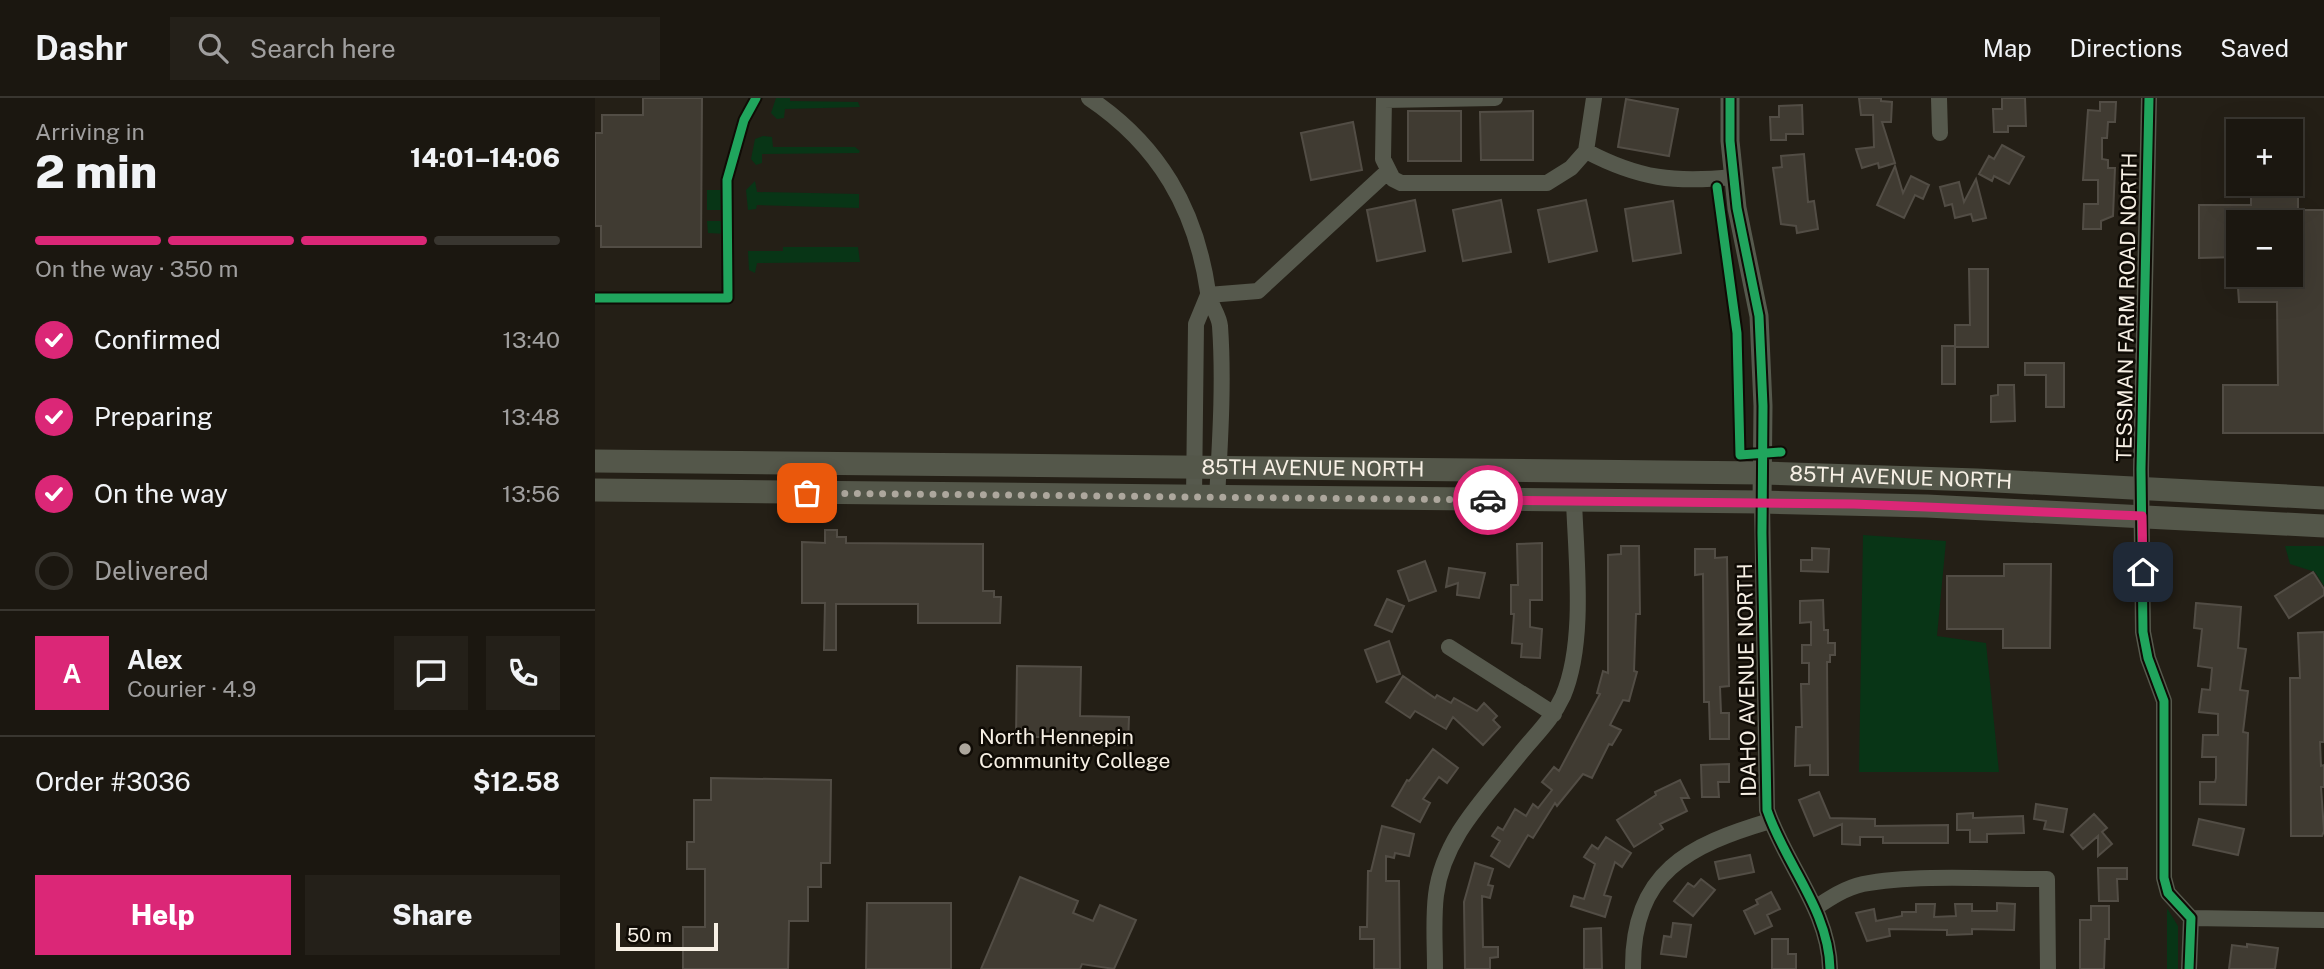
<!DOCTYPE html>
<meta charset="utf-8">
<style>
body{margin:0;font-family:"Public Sans",sans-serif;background:#242019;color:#f1f3f6;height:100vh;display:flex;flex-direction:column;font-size:26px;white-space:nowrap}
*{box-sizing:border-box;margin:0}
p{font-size:23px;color:#a09f9f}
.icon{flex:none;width:38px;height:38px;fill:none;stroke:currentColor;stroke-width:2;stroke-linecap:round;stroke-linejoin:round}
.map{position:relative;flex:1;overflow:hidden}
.details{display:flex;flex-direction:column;background:#1b1710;width:595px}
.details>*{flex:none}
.controls{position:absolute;left:1631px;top:21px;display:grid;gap:14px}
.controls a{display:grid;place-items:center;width:77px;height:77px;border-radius:0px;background:#1b1710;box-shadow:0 7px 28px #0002,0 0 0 2px #393630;font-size:35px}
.scale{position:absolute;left:21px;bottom:18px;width:102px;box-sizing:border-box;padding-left:7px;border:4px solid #f7f0e5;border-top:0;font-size:19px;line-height:24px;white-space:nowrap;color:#f7f0e5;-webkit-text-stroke:5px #0f0b05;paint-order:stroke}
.pin{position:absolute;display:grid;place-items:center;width:60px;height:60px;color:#fff;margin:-30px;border-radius:14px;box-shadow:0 4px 10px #0006}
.courier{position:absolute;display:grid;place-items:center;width:70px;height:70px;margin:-35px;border:5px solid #db2777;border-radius:50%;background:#fff;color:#222;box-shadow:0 2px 9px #0007}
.head em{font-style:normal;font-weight:800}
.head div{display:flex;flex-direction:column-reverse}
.head{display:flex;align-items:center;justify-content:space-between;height:119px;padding:0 35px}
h1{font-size:46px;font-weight:800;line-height:52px}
.bar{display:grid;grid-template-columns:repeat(4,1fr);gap:10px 7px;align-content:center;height:84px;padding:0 35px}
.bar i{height:9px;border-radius:5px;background:#393630}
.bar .current{background:#db2777}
.bar p{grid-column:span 4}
.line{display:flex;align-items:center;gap:18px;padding:0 35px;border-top:2px solid #393630}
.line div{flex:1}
.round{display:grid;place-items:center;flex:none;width:74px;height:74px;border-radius:0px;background:#242019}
ol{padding:0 35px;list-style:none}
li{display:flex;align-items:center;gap:21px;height:77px}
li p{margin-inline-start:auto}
li .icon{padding:7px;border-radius:50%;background:#db2777;color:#fff;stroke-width:4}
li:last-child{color:#a09f9f}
li i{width:38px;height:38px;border:4px solid #393630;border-radius:50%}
.button{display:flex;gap:14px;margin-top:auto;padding:14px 35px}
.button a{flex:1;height:80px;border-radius:0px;background:#db2777;color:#fff;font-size:28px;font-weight:800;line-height:80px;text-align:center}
.button a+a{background:#242019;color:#f1f3f6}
header{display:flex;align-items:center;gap:42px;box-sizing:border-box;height:98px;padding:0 35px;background:#1b1710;border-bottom:2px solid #393630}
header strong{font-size:33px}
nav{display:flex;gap:38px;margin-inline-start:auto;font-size:24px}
.search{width:490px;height:63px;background:#242019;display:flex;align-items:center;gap:18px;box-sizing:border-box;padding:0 24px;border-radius:0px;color:#a09f9f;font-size:26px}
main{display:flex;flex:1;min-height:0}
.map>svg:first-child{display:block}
.green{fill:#083516}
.building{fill:#403b32;stroke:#524d45;stroke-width:2}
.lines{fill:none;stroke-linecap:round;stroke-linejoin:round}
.minor{stroke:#56594d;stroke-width:16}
.tertiary{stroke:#56594d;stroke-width:19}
.secondary{stroke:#54574a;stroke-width:23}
.cycleway-casing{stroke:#0f0b05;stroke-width:13}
.cycleway{stroke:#20a55d;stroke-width:9}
.done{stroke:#ada79d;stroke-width:7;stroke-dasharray:0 12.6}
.route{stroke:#db2777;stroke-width:9}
.poi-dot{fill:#ada79d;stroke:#0f0b05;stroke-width:2.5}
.labels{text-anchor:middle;stroke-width:5;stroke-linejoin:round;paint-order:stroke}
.street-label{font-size:21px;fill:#f7f0e5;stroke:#0f0b05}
.poi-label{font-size:21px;fill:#f7f0e5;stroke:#0f0b05;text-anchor:start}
</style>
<header>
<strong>Dashr</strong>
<div class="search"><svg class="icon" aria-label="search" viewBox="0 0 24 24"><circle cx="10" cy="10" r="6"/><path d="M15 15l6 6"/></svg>Search here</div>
<nav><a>Map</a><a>Directions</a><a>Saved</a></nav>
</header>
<main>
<section class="details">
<div class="head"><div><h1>2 min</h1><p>Arriving in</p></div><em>14:01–14:06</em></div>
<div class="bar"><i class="current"></i><i class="current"></i><i class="current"></i><i></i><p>On the way · 350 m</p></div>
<ol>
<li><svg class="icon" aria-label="check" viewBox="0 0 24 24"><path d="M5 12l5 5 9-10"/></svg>Confirmed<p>13:40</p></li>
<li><svg class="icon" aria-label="check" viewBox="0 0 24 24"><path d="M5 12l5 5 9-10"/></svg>Preparing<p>13:48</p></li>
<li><svg class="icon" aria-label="check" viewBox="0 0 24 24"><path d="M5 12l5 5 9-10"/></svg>On the way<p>13:56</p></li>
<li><i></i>Delivered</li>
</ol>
<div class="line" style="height:126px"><b class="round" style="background:#db2777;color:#fff">A</b><div><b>Alex</b><p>Courier · 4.9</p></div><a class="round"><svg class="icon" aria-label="chat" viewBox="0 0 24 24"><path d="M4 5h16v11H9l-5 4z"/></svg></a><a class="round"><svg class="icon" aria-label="phone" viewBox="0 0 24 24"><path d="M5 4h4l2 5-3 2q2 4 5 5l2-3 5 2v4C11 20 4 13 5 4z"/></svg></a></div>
<div class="line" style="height:91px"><div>Order #3036</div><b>$12.58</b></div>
<div class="button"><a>Help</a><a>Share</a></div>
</section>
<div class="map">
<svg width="1729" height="871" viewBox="0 0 1729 871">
<rect width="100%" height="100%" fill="#241f16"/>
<path class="green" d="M181 0H195V3L263 4 265 9 190 11 189 20 182 21 176 15Z
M168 38 177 39 178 49H260L265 53 264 55 167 56V65L161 67 156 61 160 41Z
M160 83 162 94 264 96V110L162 107 161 111 153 112 151 92Z
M112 92H132V112H112Z
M112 123H132V136L113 135Z
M188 149H263L265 164 162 165 160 175 154 172 153 153H188Z
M1268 437 1351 443 1342 538 1391 545 1404 674H1264Z
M1690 448H1729V488L1720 474 1695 466Z
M1572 810 1583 828V871H1572Z"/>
<path class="building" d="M48 0H107L106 149H6V128H0V35H7V17H48Z
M1264 0H1286V3L1297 4 1296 24H1287L1300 65 1284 70 1283 65 1267 70 1261 51 1279 49 1278 17H1266Z
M1407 0H1430L1431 28H1413V34H1399L1398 11H1407Z
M1031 1 1083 11 1074 58 1023 49Z
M1505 4H1521L1520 24H1513L1512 40H1507V61L1513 62V70H1520L1518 118 1506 123V131H1488L1489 106H1503V82H1488L1493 12 1505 13Z
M1207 7 1208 36H1191V42H1176L1175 19H1184V8Z
M813 13H866V63H813Z
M938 13V62H886L885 14Z
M758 24 767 72 716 82 706 35Z
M1407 47 1429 59 1414 86 1399 78 1397 83 1384 76 1394 58 1399 61Z
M1209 56 1213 104 1219 103 1223 131 1202 135 1201 128 1186 126 1178 70 1187 69 1186 58Z
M1300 68 1308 95 1316 78 1334 87 1328 101 1320 97 1309 120 1282 107Z
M1381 81 1391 120 1378 123 1376 116 1360 120 1357 106 1350 108 1345 89 1364 84 1369 104Z
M1656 86H1703V112H1729V335H1628V287H1683L1682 204H1644L1643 190H1681V177H1696V124H1643V159L1604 160V107H1656Z
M820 102 830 153 782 163 772 112Z
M906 102 916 154 868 163 858 112Z
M991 102 1002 153 954 164 943 112Z
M1078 103 1086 155 1038 163 1030 111Z
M1374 171H1393V249H1360V227H1375Z
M1347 248H1360V286H1347Z
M1430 265H1469V309H1451V277H1430Z
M1403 287H1419L1420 323 1396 324V298L1403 297Z
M230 432H242V439H251V445L388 446V493H399V499H406L405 525H323V506H241V552H229L230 505H207V444L230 445Z
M947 445V502H935V529L947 531 945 560 926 559 927 546 917 545 919 516H916V487H923L922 446Z
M1026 448H1044L1045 516H1041L1039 573 1042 574 1034 603 1028 602 1015 627 1026 632 1017 647 1014 646 997 680 988 676 962 708 960 705 938 740 933 737 914 769 896 758 905 743 897 738 903 729 908 732 920 711 931 718 938 706 943 710 957 692 947 684 959 669 964 673 1005 596 1002 595 1008 573 1013 575V457L1026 456Z
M1217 450 1234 451 1233 474 1206 473V462H1217Z
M1100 451H1120V460L1132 459 1134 588 1125 589 1126 615H1134V641H1115L1114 604H1109L1108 476 1100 477Z
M830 463 841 493 814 503 803 473Z
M1409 466H1456L1455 550H1408V531H1352V478H1409Z
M854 470 890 475 884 500 862 497 863 485 851 489Z
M1718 474 1729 491V497L1694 520 1680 498Z
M792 501 809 508 797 534 780 527Z
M1228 502 1229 532H1233V545H1240V557H1235V564H1232L1233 677H1215V667L1200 668 1201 629H1207L1206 586H1214V565H1207V547H1216V524L1205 525V503Z
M1601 505 1646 509 1643 550 1651 551 1645 592 1653 593 1648 634 1653 635 1651 707 1605 706V684H1620L1621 680V659H1607L1608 637H1623V616L1604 614 1607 591 1615 592 1617 570 1603 568 1607 531 1599 530Z
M1729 534V644H1725L1726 668 1729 667V689H1726L1729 733 1727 738H1696L1695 580H1705L1703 535Z
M794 543 805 576 782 584 770 552Z
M422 568 486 569 485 618 534 619 533 647 460 646V639H421Z
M808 578 840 600 842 597 856 605 859 600 882 613 889 605 902 618 898 622 905 629 888 647 858 619 851 631 820 613 815 620 791 604Z
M838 651 863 670 852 685 844 679 828 701 835 705 825 724 797 708 812 682 814 683Z
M1134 666V684H1123L1124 699H1107L1106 667Z
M116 680 236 682 235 765H226V789H213V823H194L193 871H88V829H110V771H92V744H99V702H116Z
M1085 682 1094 700H1086L1092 713 1065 726 1068 731 1039 749 1022 722 1061 697 1060 694Z
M1224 694 1235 720 1280 721V728L1353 727V745H1288V739H1265V747L1247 746V726L1219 738 1204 702Z
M1441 706 1472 711 1468 734 1449 731 1451 723 1439 721Z
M1378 715V720L1428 718 1429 735 1392 736V744H1375V732H1362V716Z
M1499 716 1512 730 1507 734 1517 746 1503 758V738L1488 751 1476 737Z
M1604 721 1649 731 1643 757 1598 747Z
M787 728 819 736 814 758 800 755 799 760 791 758V783H804L805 871H779V841H765V829H772L773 773H776Z
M1011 739 1036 755 1027 769 1020 764 1009 797 1016 799 1010 819 976 808 979 798 989 801 1000 766 989 759 997 747 1003 751Z
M1155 757 1159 774 1124 781 1120 764Z
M880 765 898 771 893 787 898 788 895 800 887 798 888 849H903V859L895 860V871H870L869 804Z
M1503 770H1532V781H1522L1523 803H1504Z
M425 779 483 803 478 815 498 823 505 807 541 822 519 871 487 866 485 871H386Z
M1106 781 1120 792 1098 818 1079 803 1093 785 1099 789Z
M1176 794 1185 811 1172 817 1177 828 1160 836 1149 813 1163 806 1161 802Z
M272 805H356V871H271Z
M1402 805 1420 806 1419 832 1377 831V836L1352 837V832L1294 831 1295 838 1272 843 1261 815 1279 811 1281 823 1307 818V814H1321V806H1340L1339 819 1361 818 1360 806H1377V813H1402Z
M1496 808H1514V841H1510L1509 871H1485V822H1496Z
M1078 825 1096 827 1091 859 1066 856 1069 838 1076 839Z
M1006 830 1007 871H989V831Z
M1177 841H1193V856H1201V871H1177Z
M1652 846 1683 850 1680 871H1634L1637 847 1652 849Z"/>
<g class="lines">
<path class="minor" d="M494 0C564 47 601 111 613 194 614 206 624 216 625 228 629 285 625 344 622 400
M789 0 788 61 798 81 806 85H952L976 70 991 53 999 0
M1344 0 1345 35
M1554 0 1546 371 1548 534 1553 560 1569 603V780L1573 795 1596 820 1594 871
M789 2 900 0
M991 53C1044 81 1080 85 1138 79
M613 197 663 193 792 74
M599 400 601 226 613 197
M1167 404 1172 712C1190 766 1234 812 1235 871
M854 549 959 616
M1220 810C1235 800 1250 790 1268 786 1320 776 1397 781 1452 781L1453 871
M1596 820 1729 822
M840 871C840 846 838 821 841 797 848 740 890 700 924 657 940 637 957 622 968 598 991 544 981 461 979 403
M1038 871C1037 774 1094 747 1175 723"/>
<path class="tertiary" d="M1135 0V43L1142 110 1164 218 1168 308 1167 404"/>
<g class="secondary">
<path id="s1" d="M0 363 1168 375 1382 382 1729 400"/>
<path d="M0 392 1167 404 1332 408 1729 428"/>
</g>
<defs>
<path id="cycleway" d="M1135 0V43L1142 110 1164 218 1168 308 1167 435 1172 712C1190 766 1234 812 1235 871
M1554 0 1546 371 1548 534 1553 560 1569 603V780L1573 795 1596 820 1594 871
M1122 89 1142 235 1145 357 1186 354
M0 200H133L132 82 149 22 161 0"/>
</defs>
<use href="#cycleway" class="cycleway-casing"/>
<use href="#cycleway" class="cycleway"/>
</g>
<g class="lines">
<path class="done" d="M212 395 893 402"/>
<path class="route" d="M893 402 1259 406 1547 418 1548 474"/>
</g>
<circle class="poi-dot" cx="370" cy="651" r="7"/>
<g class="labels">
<g class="street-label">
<text transform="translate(1532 209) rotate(-89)" y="7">TESSMAN FARM ROAD NORTH</text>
<text dy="7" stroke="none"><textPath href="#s1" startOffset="718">85TH AVENUE NORTH</textPath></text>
<text dy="7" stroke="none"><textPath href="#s1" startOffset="1306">85TH AVENUE NORTH</textPath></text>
<text transform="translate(1152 582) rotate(-91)" y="7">IDAHO AVENUE NORTH</text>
</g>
<g class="poi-label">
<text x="384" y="646">North Hennepin<tspan x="384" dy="24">Community College</tspan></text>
</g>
</g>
</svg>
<div class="controls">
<a>+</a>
<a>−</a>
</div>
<div class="scale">50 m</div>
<div class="pin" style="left:212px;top:395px;background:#ea580c"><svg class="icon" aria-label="bag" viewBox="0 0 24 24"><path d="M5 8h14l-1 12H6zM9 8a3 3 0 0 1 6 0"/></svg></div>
<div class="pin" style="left:1548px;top:474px;background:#1f2937"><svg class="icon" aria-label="home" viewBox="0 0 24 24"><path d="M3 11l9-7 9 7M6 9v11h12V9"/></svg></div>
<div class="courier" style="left:893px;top:402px"><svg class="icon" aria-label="car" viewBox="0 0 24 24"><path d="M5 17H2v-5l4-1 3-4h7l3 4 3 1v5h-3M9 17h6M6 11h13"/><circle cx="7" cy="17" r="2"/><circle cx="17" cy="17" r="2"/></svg></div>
</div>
</main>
